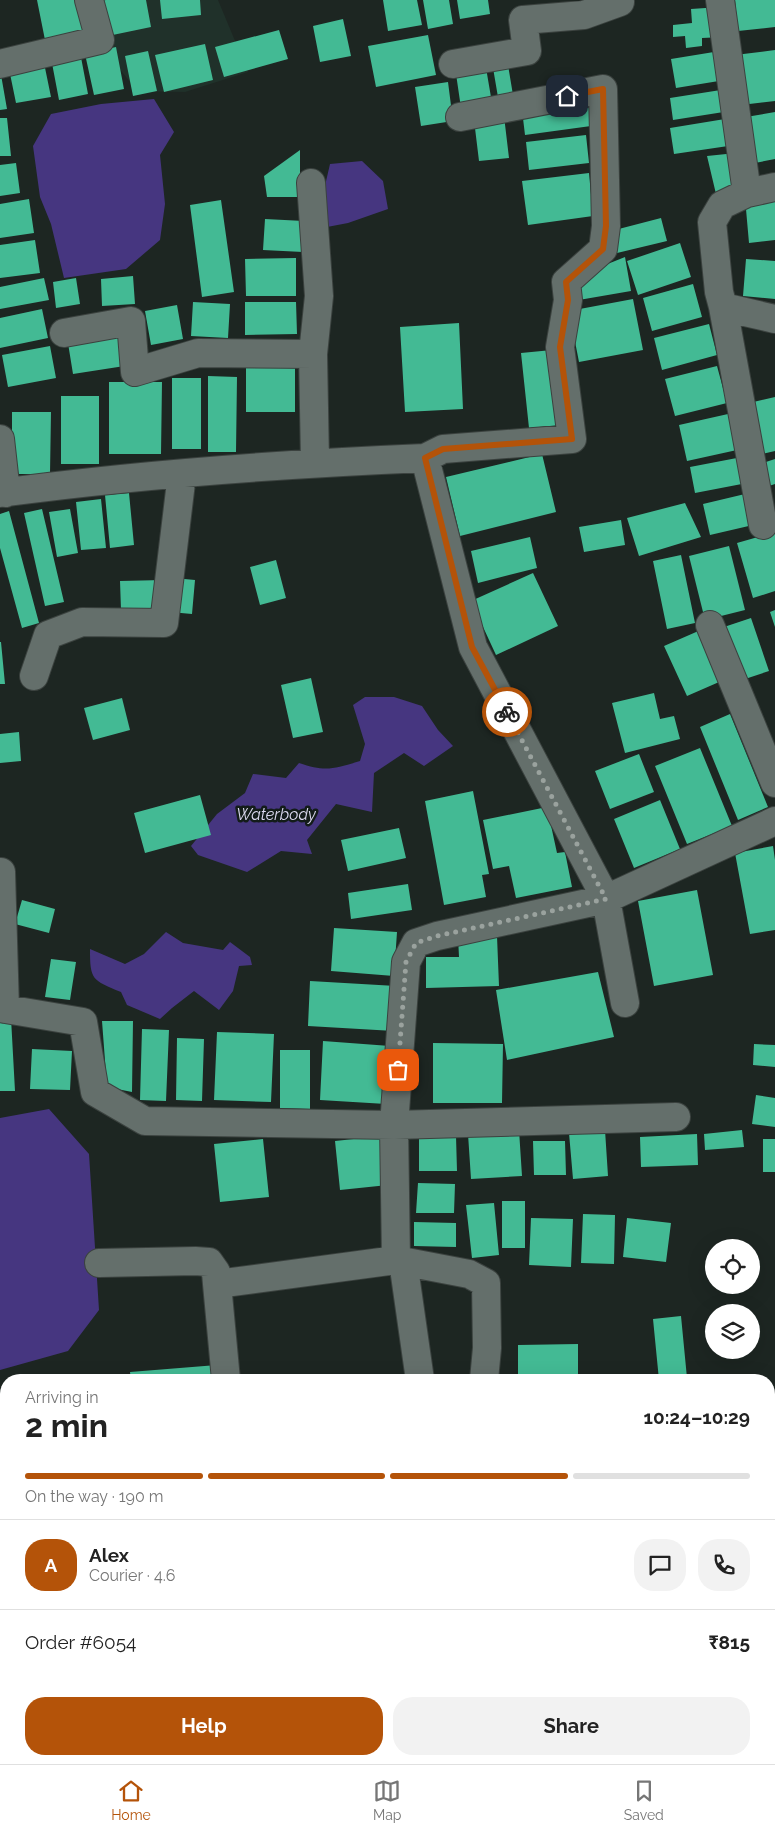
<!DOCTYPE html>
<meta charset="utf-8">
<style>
body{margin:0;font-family:Raleway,sans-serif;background:#f2f2f2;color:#222;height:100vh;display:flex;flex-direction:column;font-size:19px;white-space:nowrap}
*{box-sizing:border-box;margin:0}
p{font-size:16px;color:#767676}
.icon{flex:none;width:28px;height:28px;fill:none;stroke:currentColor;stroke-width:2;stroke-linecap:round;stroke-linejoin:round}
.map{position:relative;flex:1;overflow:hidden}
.details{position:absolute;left:0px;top:1374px;width:775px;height:391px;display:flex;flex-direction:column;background:#fff;border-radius:20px 20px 0 0;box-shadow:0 5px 20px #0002}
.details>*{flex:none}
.buttons{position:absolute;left:705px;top:1239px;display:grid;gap:10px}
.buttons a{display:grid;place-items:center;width:55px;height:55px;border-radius:50%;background:#fff;box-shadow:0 5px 20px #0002;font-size:25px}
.pin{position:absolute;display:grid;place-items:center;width:42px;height:42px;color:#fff;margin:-21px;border-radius:10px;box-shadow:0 2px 8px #0006}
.courier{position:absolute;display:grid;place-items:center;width:50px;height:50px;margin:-25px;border:4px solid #b45309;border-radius:50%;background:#fff;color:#222;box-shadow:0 1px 6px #0007}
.headline em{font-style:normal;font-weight:700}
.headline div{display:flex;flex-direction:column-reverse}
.headline{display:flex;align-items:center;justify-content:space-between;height:85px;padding:0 25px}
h1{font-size:32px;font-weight:700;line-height:38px}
.bar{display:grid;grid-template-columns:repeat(4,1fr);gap:8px 5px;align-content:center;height:60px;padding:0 25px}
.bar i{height:6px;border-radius:4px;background:#e0e0e0}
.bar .selected{background:#b45309}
.bar p{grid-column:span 4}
.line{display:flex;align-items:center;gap:12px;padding:0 25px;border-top:1px solid #e0e0e0}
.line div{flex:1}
.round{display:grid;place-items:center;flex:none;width:52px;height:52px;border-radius:20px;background:#f2f2f2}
.cta{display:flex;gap:10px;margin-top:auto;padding:10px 25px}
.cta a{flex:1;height:58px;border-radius:20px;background:#b45309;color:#fff;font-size:20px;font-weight:700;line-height:58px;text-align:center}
.cta a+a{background:#f2f2f2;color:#222}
.tabs{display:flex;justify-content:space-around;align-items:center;height:70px;border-top:1px solid #e0e0e0;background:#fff;font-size:14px;color:#767676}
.tabs a{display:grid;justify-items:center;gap:2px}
.tabs .selected{color:#b45309}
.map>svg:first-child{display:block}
.built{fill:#20312a}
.water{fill:#463680}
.building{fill:#43ba94}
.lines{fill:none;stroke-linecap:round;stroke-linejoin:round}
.minor-casing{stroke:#3b423f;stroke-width:30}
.minor{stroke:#646f6b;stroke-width:28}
.done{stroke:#9aa29e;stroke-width:5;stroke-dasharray:0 9}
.route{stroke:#b45309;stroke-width:6}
.labels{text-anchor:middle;stroke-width:5;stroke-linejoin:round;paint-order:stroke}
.water-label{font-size:16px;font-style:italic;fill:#dcdaf0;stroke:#131c19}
</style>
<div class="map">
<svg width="775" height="1764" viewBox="0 0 775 1764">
<rect width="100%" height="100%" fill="#1d2622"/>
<path class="built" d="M90 0H218L248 72 185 92 137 91 101 45Z"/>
<path class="water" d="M154 99 174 132 160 155 165 204 160 240 126 269 64 278 51 224 40 197 33 146 51 114 101 104Z
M362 161 383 181 388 209 348 223 327 227 321 203 330 164Z
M365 697H394L422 706 438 730 453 746 424 766 404 753 374 773 372 812 336 804 307 840 312 854 281 851 247 872 198 855 191 846 217 814 245 793 253 774 286 778 299 763C325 772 334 769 360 761L365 744 353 705Z
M166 932 183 943 223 950 230 942 250 957 252 965 239 966 233 991 219 1010 194 991 172 1008 160 1019 127 1005 121 992C92 980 90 980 90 949L125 964 144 954Z
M49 1109 89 1154 99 1310 68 1351 0 1370V1118Z
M6 1509V1759H185V1764H0V1510Z"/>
<path class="building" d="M37 0H87L93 30 45 40Z
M106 0H146L151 27 103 37 95 2Z
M160 0H200L201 15 162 19Z
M383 0H417L422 25 388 31Z
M423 0H449L453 24 428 29Z
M457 0H488L490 14 460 19Z
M735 0H775V27L738 31Z
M720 7 723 37 702 38V46L686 48 685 36 673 37V25L692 23 691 9Z
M343 19 351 56 320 62 313 26Z
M279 30 288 59 224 77 215 47Z
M428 35 436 75 376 87 368 46Z
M205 44 213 80 164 92 155 55Z
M116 47 124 89 94 95 85 54Z
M775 50V101L741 105 735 55Z
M148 51 157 91 133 96 125 56Z
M720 51 725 80 676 88 671 59Z
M80 52 88 94 59 100 51 58Z
M43 58 51 97 16 103 8 64Z
M507 59 514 101 499 103 492 62Z
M485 62 492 103 461 108 455 67Z
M0 69 7 109 0 110Z
M448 82 453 121 421 126 415 87Z
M727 89 730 111 673 120 670 98Z
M588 102 591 126 525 135 522 110Z
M775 112V159L755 163 746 117Z
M504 116 509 158 479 161 474 120Z
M0 118H7L11 156H0Z
M731 118 735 145 674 154 670 128Z
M586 135 589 163 529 170 526 142Z
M300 150V197H267L264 176Z
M736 153 740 188 716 194 707 156Z
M16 163 20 193 0 196V165Z
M589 173 593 216 528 225 522 181Z
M775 196V240L749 243 745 198Z
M29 199 34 233 0 238V204Z
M221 200 234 292 202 297 190 205Z
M661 218 667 241 617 253 611 231Z
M265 219 304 221 303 252 263 250Z
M35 240 40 273 0 278V245Z
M680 243 691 277 638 295 627 261Z
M625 257 631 291 573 301 572 293 590 271Z
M296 258V296H246L245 259Z
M746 259 775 261V299L743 296Z
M133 276 135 304 102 306 101 279Z
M44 278 49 300 0 309V287Z
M76 278 80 304 56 308 53 282Z
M693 284 702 317 652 331 643 298Z
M633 299 643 350 579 362 569 311Z
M193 302 230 304 228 338 191 336Z
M245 302H296L297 334 245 335Z
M177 305 183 339 151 345 145 311Z
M42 309 48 338 0 348V318Z
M459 323 463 409 405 412 400 327Z
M709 324 717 355 662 370 654 338Z
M125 328 131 365 73 374 67 337Z
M50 346 56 378 8 387 2 355Z
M552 350 560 425 529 428 521 353Z
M717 366 727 403 675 416 665 379Z
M246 367 295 368V412H246Z
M208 376 237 377 236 452H208Z
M172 378H201V449H172Z
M109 382H162L161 454H109Z
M61 396H99V464H61Z
M775 397V451L762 454 749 403Z
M12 412H51L50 474H12Z
M728 414 737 450 687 461 679 425Z
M542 454 556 512 460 536 446 477Z
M742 457 747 483 695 493 690 467Z
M775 459V484L766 487 760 464Z
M129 493 134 545 110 548 105 495Z
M745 494 753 525 710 535 703 504Z
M101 499 106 548 81 550 76 502Z
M685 503 701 537 639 556 627 518Z
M42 509 64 602 45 606 24 513Z
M70 509 78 553 57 557 49 512Z
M9 511 39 623 22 628 0 548V514Z
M621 520 625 545 584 552 579 527Z
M775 532V591L753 598 737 543Z
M530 537 537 568 478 583 471 551Z
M729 546 745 610 705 620 689 556Z
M681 555 695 623 667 629 653 561Z
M276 560 286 598 260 605 250 567Z
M533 573 558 626 496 655 471 601Z
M174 578 195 580 192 614 170 612Z
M163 580V609L121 610 120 581Z
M775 610V627L770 612Z
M751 618 769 671 739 681 721 628Z
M703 629 726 679 687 696 664 646Z
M0 642H1L5 684H0Z
M311 678 323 732 293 738 281 685Z
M654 693 660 719 674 716 680 739 625 753 612 703Z
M122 698 130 730 93 740 84 708Z
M730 714 768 807 738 820 700 727Z
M19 732 21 761 0 763V734Z
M700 748 732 826 687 844 655 766Z
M639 754 654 792 610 809 595 771Z
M473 791 489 874 482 875 486 897 444 905 425 801Z
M200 795 211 835 145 853 134 813Z
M660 800 680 849 634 868 614 819Z
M547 807 557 853 565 852 572 887 516 898 509 866 493 869 483 820Z
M399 828 406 858 348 871 341 840Z
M773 846 775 860V930L750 934 735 853Z
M408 884 412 910 351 919 348 893Z
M697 890 713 975 654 986 638 901Z
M22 900 55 909 49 933 15 924Z
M334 928 397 932 394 976 331 971Z
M497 936 499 986 426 988V957H459L458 937Z
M51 959 76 962 70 1000 45 997Z
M598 972 614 1037 507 1060 496 990Z
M310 981 396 986 394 1031 308 1026Z
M11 1018 15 1091H0V1019Z
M102 1021H133L132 1092 107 1087Z
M142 1029 169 1030 166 1101 140 1100Z
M217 1032 274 1034 271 1102 214 1100Z
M177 1038 204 1039 202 1101 176 1100Z
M323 1041 390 1046 386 1104 320 1100Z
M433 1043 503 1044 502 1103H433Z
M754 1044 775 1045V1067L753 1065Z
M32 1049 72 1051 70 1090 30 1089Z
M280 1050H310V1109L280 1108Z
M756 1095 775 1098V1127L752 1124Z
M519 1130 522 1176 471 1179 468 1134Z
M605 1130 608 1176 573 1179 569 1133Z
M742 1130 744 1147 705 1150 704 1134Z
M697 1134 698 1165 641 1167 640 1137Z
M382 1136 388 1185 340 1190 335 1141Z
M419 1136H456L457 1171H419Z
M263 1139 269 1197 220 1202 214 1144Z
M763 1139H775V1172H763Z
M533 1141H565L566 1175H534Z
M418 1183 455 1184 454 1213H416Z
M502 1201H525V1248H502Z
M494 1203 499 1255 472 1258 466 1205Z
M583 1214 615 1215 614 1264 581 1263Z
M531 1218 573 1219 571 1267 529 1265Z
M627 1218 671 1223 666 1262 623 1257Z
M414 1222 456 1223V1247L414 1246Z
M681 1316 687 1378 659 1380 653 1319Z
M578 1344V1375L518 1376V1345Z
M217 1365 218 1380H131L130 1372Z
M769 1591H775V1614H769Z
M769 1678 775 1679V1698L769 1697Z
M457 1759H526V1764H457Z
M536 1759H583V1764H536Z"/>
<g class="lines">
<defs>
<path id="minor" d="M720 0 747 193
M0 64 100 40 89 0
M453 64 527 51 523 20 584 15 620 2
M311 183 319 296 313 354 315 462
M775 187 747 193 722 205 712 222 719 292 723 307 775 319
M723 307 763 525
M64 333 131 321 135 372 198 353 313 354
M0 439 6 493
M425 458 443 449 572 439 560 347 568 300 566 282 603 249 606 226 603 89 460 117
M0 493C141 474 283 464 425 458L473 647 606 899 775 821
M710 625 775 783
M34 676 48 635 82 622 164 623 182 474
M1 872 5 1009
M0 1008 83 1022 95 1092 145 1121 394 1125 676 1117
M396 1260 469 1274 486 1283 487 1348 484 1380
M403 1261 420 1380
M99 1263 195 1261 209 1262 216 1272 217 1284
M226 1380 217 1284 396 1260 394 1125 406 962 416 943 437 936 606 899 625 1003
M0 1433 6 1432
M722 1759V1764
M437 1764V1759"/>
</defs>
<use href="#minor" class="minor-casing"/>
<use href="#minor" class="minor"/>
</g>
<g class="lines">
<path class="done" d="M398 1070 406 962 416 943 437 936 606 899 507 712"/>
<path class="route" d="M507 712 472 647 425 458 443 449 572 439 560 347 568 300 566 282 603 249 606 226 603 89 567 96"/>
</g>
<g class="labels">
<g class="water-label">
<text x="276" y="820">Waterbody</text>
</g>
</g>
</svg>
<div class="buttons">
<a><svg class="icon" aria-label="locate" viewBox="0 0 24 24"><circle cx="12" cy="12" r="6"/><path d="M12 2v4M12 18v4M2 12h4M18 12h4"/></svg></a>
<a><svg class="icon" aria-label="layers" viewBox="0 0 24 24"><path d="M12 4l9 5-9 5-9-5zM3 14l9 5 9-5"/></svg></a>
</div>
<div class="pin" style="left:398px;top:1070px;background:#ea580c"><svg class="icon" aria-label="bag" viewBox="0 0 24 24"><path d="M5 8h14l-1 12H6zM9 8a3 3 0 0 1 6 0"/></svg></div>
<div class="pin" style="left:567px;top:96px;background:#1f2937"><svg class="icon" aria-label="home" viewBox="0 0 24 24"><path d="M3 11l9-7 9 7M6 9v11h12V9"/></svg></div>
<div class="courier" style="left:507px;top:712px"><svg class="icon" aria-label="bike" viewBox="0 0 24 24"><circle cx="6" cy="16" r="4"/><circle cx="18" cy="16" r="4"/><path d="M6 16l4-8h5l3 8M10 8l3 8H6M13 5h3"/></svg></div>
<section class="details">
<div class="headline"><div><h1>2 min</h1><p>Arriving in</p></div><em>10:24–10:29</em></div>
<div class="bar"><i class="selected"></i><i class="selected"></i><i class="selected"></i><i></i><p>On the way · 190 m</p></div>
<div class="line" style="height:90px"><b class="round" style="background:#b45309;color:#fff">A</b><div><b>Alex</b><p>Courier · 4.6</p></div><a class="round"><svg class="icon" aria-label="chat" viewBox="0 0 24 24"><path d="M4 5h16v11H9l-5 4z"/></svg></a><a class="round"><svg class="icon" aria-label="phone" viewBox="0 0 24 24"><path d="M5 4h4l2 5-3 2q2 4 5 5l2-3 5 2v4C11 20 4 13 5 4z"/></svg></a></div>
<div class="line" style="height:65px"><div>Order #6054</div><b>₹815</b></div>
<div class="cta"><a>Help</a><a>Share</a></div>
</section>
</div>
<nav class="tabs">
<a class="selected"><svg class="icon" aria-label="home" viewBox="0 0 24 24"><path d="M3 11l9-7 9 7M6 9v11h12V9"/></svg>Home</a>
<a><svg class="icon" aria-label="map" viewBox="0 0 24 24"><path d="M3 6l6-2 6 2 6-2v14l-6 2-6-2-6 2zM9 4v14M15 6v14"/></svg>Map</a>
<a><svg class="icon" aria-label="saved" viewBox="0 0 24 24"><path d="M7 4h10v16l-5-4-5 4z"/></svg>Saved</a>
</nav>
